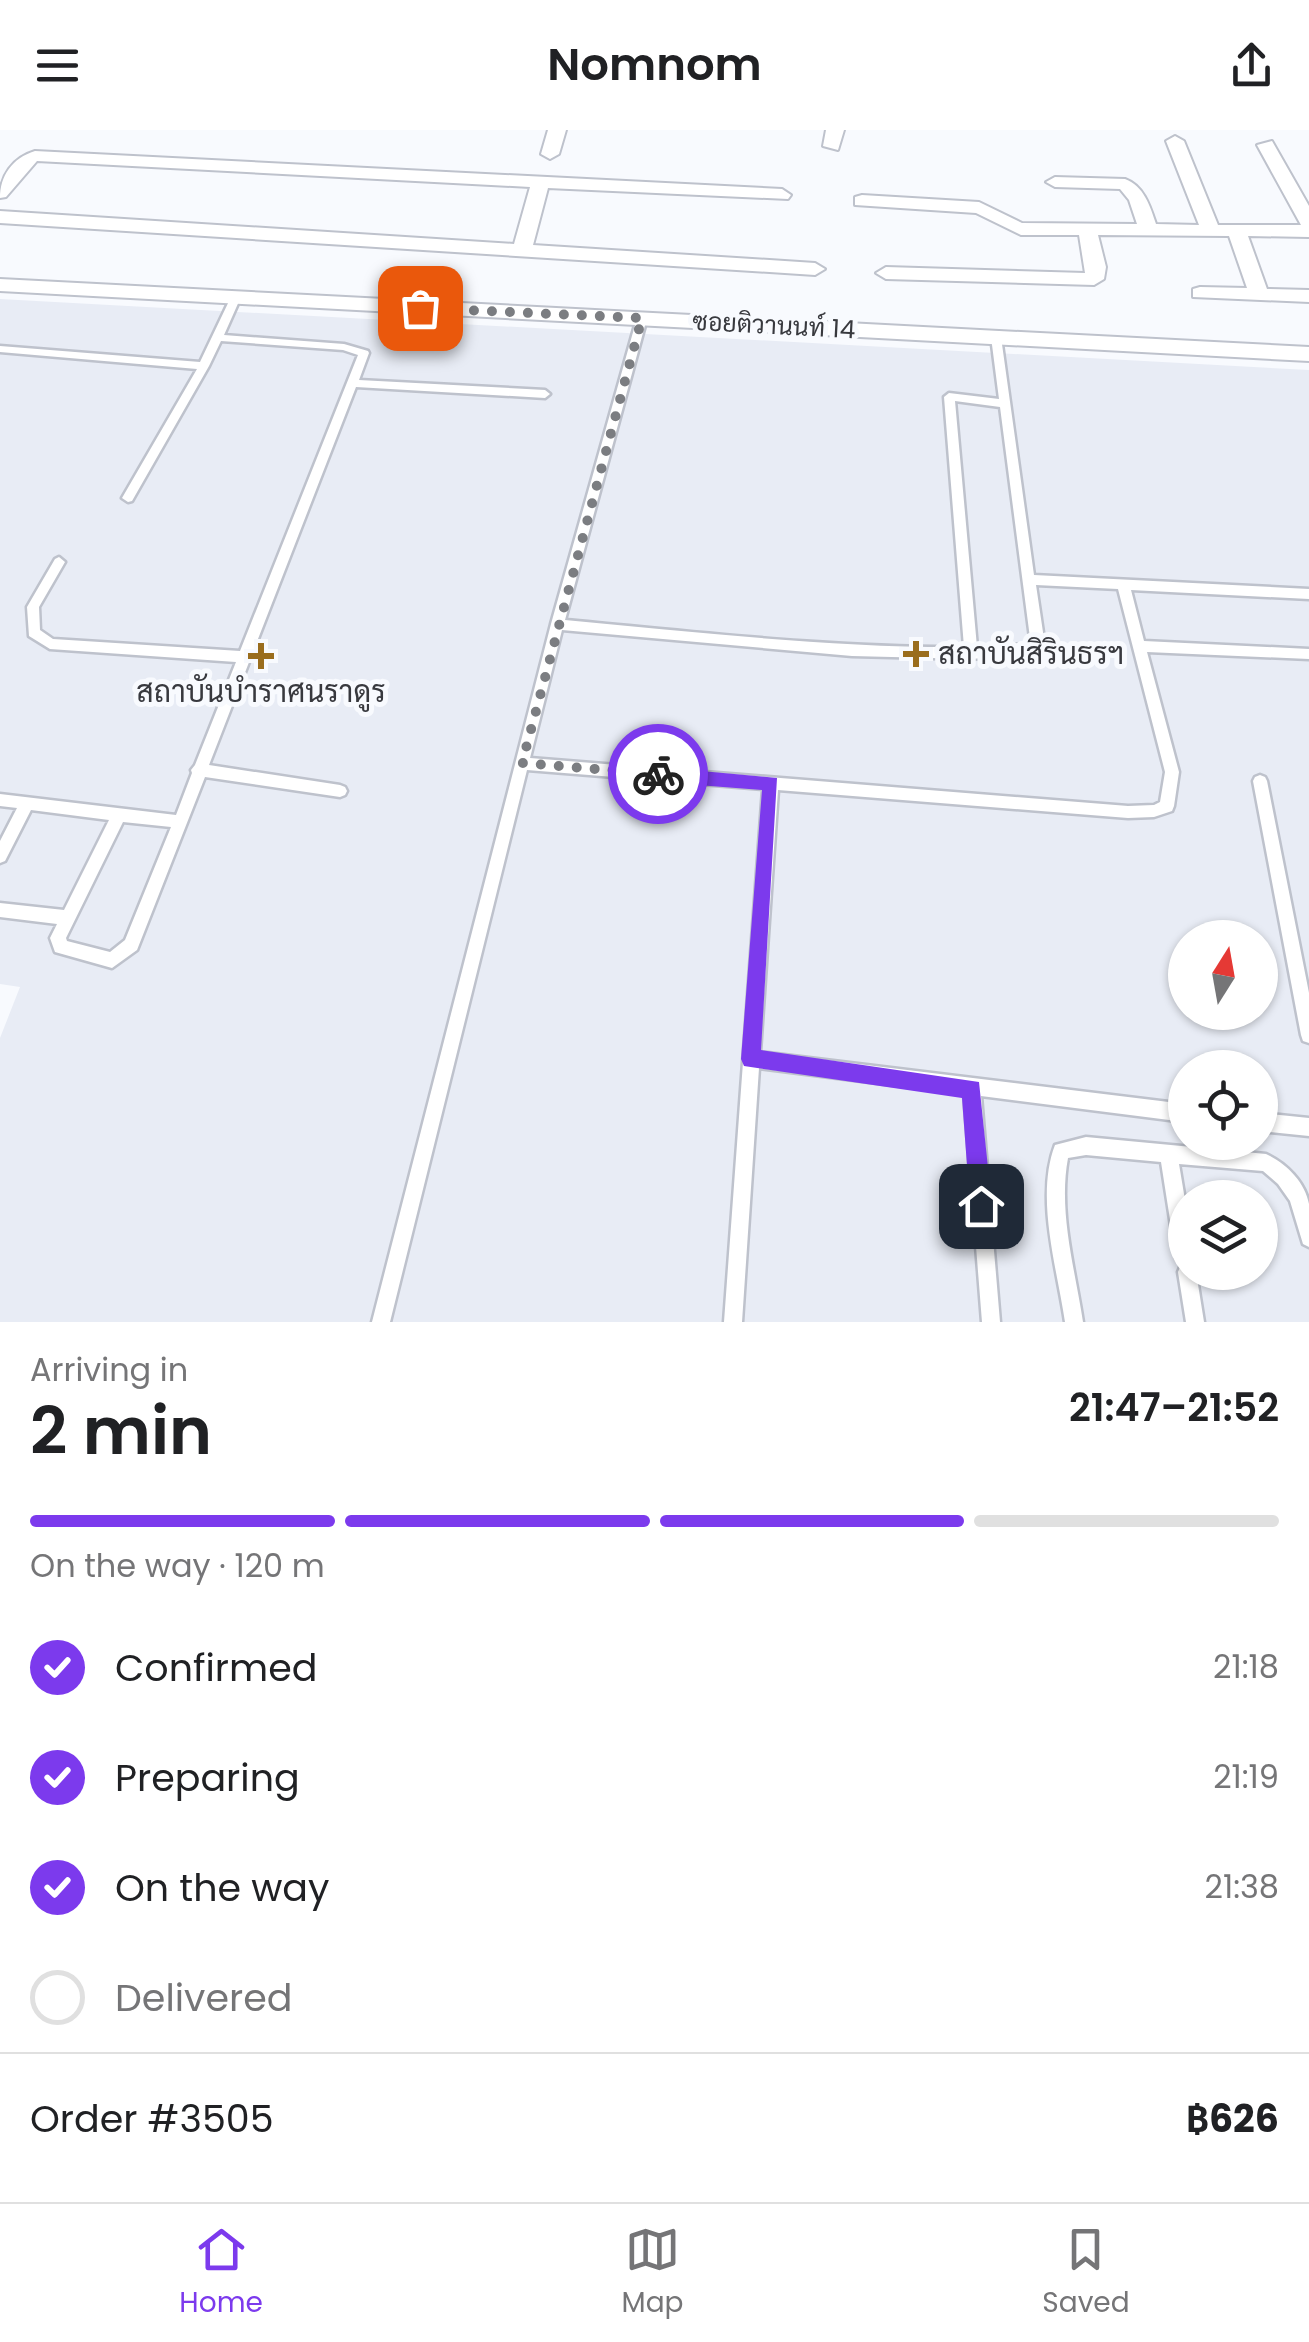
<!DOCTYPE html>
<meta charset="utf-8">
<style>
body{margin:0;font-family:Poppins,Sarabun,sans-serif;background:#f6f6f6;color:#202124;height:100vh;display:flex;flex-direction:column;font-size:38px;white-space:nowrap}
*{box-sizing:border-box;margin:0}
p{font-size:32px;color:#757577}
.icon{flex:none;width:55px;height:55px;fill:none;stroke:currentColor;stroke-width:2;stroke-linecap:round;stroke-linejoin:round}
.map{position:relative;height:1192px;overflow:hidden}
.details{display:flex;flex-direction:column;background:#fff;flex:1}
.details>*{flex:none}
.needle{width:65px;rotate:11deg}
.fabs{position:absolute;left:1168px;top:790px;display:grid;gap:20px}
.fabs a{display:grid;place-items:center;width:110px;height:110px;border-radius:50%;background:#fff;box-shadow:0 2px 8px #0004;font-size:50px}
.pin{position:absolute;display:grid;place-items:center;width:85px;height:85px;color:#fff;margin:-42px;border-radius:20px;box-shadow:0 5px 15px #0006}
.courier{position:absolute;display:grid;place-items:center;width:100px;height:100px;margin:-50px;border:8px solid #7c3aed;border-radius:50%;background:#fff;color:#222;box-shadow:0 2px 12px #0007}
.overview em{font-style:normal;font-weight:600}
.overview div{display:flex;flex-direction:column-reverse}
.overview{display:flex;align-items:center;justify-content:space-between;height:170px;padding:0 30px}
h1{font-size:65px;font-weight:600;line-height:75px}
.bar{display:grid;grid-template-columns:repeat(4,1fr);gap:15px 10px;align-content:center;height:120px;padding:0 30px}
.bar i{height:12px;border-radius:8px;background:#e0e0e0}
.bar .on{background:#7c3aed}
.bar p{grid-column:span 4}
.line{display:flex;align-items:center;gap:25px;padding:0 30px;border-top:2px solid #e0e0e0}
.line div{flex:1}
ol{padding:0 30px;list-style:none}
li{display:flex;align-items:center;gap:30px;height:110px}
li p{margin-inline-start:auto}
li .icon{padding:10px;border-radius:50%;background:#7c3aed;color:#fff;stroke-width:4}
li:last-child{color:#757577}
li i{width:55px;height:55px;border:5px solid #e0e0e0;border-radius:50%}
header{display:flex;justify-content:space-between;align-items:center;height:130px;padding:0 30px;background:#fff;font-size:45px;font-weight:600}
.tabs{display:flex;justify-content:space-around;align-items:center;height:140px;border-top:2px solid #e0e0e0;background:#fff;font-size:28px;color:#757577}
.tabs a{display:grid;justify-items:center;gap:5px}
.tabs .on{color:#7c3aed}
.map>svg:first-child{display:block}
.built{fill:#e8ecf5;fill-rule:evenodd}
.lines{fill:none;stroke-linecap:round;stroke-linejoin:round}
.service-casing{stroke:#bec2cc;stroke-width:5}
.minor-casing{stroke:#bec2cc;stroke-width:4}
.service{fill:#fff;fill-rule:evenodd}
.minor{fill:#fff;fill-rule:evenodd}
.route{fill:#7c3aed}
.done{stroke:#7b7d81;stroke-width:10;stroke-dasharray:0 18}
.poi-dot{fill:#9a6d1d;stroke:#f8fafe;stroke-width:4}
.labels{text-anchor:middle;stroke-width:10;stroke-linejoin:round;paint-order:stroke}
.far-street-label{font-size:25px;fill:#38393e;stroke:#f8fafe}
.poi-label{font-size:30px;fill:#38393e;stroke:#f8fafe;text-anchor:start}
</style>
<header><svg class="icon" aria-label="menu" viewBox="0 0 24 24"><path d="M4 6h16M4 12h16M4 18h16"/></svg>Nomnom<svg class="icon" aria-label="share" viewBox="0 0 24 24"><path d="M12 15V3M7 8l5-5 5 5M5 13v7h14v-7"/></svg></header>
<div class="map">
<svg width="1309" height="1192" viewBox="0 0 1309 1192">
<rect width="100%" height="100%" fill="#f8fafe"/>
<path class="built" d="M0 169 1309 240V1192H0V908L20 857 0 854ZM1185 808H1260V882H1185ZM1185 938H1260V1012H1185ZM1185 1068H1260V1142H1185Z"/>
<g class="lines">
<defs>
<path id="service" d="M235 166 240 169 224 205 344 214 368 221 369 223 359 250 545 260 550 264 545 268 356 257 209 635 340 655 345 657 347 661 345 665 340 667 205 647 137 820 112 838 55 822 50 808 57 794 0 787V773L64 780 109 690 31 680 5 731 0 733V711L17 678 0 676V664L176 685 192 643 191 640 195 635 236 532 50 519 29 506 27 477 55 429 59 427 65 432 39 477 40 500 53 509 240 521 358 225 343 220 221 211 209 236 132 371 128 372 122 368 197 239 0 222V216L200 232 230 169ZM123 692 171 697 125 810 110 822 67 811 66 808Z
M642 185 647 188 565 490C698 502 830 518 964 517L944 267 949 263 999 269 991 207 996 204 1001 207 1034 445 1309 459V469L1131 460 1144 511 1309 519V529L1147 522 1179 642 1174 676 1172 681 1154 687 1128 688 778 660 760 922 1185 974V992L981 966 1000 1192H982L964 964 759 938 742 1192H724L763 659 527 640 390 1192H372L551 494 637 188ZM955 271 1000 277 1030 508 1025 514 977 517ZM1036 455 1118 459 1165 642 1160 672 1154 675 1128 676 530 628 562 500 852 526 971 529 1029 524 1034 523 1044 509Z
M1260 645 1265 647 1267 651 1309 863V913L1303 911 1301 905 1253 651 1255 647Z
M1260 983 1309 988V1006L1260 1001Z
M1086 1007 1266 1024C1286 1033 1305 1052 1309 1074 1309 1087 1309 1104 1309 1117L1303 1114 1290 1071 1278 1054 1263 1041 1179 1034 1185 1070V1142H1196L1204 1192H1186L1178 1142 1181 1135 1176 1128 1161 1032 1086 1025 1068 1028C1058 1082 1075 1139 1083 1192H1065C1057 1138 1035 1067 1055 1015Z"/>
<path id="minor" d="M548 0H566L559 24 550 29 541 24Z
M826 0H844L838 20 823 16Z
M1175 6 1184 11 1218 95H1301L1257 15 1272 11 1309 76V107L1248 106 1267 159 1309 160V172L1193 167V159L1200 157 1247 158 1229 106 1098 105 1106 137 1104 149 1094 155 886 149 876 143 886 137 1085 143 1079 105H1021L976 83 855 75V67L862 65 979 72 1022 93 1137 94 1129 70 1120 59 1055 57 1046 52 1055 47 1125 49C1144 56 1150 76 1156 94L1199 95 1166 11Z
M35 21 782 59 791 65 788 69 548 58 533 115 815 133 825 139 815 145 0 93V81L514 114 530 57 37 31 6 67 0 68C0 46 12 28 35 21Z
M0 149 1309 217V231L0 161Z"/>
</defs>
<use href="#service" class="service-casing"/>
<use href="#minor" class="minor-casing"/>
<use href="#service" class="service"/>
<use href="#minor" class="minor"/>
</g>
<path class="route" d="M658 637 777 648 761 920 979 952 992 1076 988 1083 981 1086 974 1083 970 1076 962 968 744 936 741 929 762 660 658 652 649 644Z"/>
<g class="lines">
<path class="done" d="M420 178 642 188 522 633 658 644"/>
</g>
<g class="poi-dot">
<path d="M911 509h10v10h10v10h-10v10h-10v-10h-10v-10h10z"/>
<path d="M256 511h10v10h10v10h-10v10h-10v-10h-10v-10h10z"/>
</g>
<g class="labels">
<g class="far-street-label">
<text transform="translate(774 195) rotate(3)" y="9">ซอยติวานนท์ 14</text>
</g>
<g class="poi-label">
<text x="938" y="534">สถาบันสิรินธรฯ</text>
<text x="261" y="572" text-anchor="middle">สถาบันบำราศนราดูร</text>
</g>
</g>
</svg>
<div class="fabs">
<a><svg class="needle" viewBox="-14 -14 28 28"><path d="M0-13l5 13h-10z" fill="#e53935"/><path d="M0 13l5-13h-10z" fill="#757577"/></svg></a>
<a><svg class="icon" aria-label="locate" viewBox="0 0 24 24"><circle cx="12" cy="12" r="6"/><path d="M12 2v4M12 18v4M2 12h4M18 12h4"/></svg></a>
<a><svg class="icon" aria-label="layers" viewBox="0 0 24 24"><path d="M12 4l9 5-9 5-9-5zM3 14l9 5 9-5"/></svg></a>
</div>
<div class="pin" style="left:420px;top:178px;background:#ea580c"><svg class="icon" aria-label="bag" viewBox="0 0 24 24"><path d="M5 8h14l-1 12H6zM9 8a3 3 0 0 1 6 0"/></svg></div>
<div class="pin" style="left:981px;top:1076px;background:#1f2937"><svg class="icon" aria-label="home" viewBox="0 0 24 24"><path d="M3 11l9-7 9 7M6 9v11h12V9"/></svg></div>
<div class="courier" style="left:658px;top:644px"><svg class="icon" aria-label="bike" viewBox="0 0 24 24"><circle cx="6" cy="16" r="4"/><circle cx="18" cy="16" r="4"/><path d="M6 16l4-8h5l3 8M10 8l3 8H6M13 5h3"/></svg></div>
</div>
<section class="details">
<div class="overview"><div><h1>2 min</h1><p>Arriving in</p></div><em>21:47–21:52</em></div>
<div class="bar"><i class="on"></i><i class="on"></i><i class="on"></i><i></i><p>On the way · 120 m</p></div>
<ol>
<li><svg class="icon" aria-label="check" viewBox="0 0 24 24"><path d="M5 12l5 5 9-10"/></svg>Confirmed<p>21:18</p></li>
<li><svg class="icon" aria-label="check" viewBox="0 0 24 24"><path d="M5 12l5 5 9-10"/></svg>Preparing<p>21:19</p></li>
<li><svg class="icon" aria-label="check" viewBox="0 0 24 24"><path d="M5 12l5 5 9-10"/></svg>On the way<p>21:38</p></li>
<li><i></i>Delivered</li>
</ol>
<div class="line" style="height:130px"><div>Order #3505</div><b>฿626</b></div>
</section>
<nav class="tabs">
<a class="on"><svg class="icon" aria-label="home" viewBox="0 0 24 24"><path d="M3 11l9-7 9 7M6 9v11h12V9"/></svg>Home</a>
<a><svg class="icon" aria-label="map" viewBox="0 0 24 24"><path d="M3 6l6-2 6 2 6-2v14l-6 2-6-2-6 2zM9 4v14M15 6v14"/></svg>Map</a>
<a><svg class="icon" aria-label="saved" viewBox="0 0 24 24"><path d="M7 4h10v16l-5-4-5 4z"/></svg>Saved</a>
</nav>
